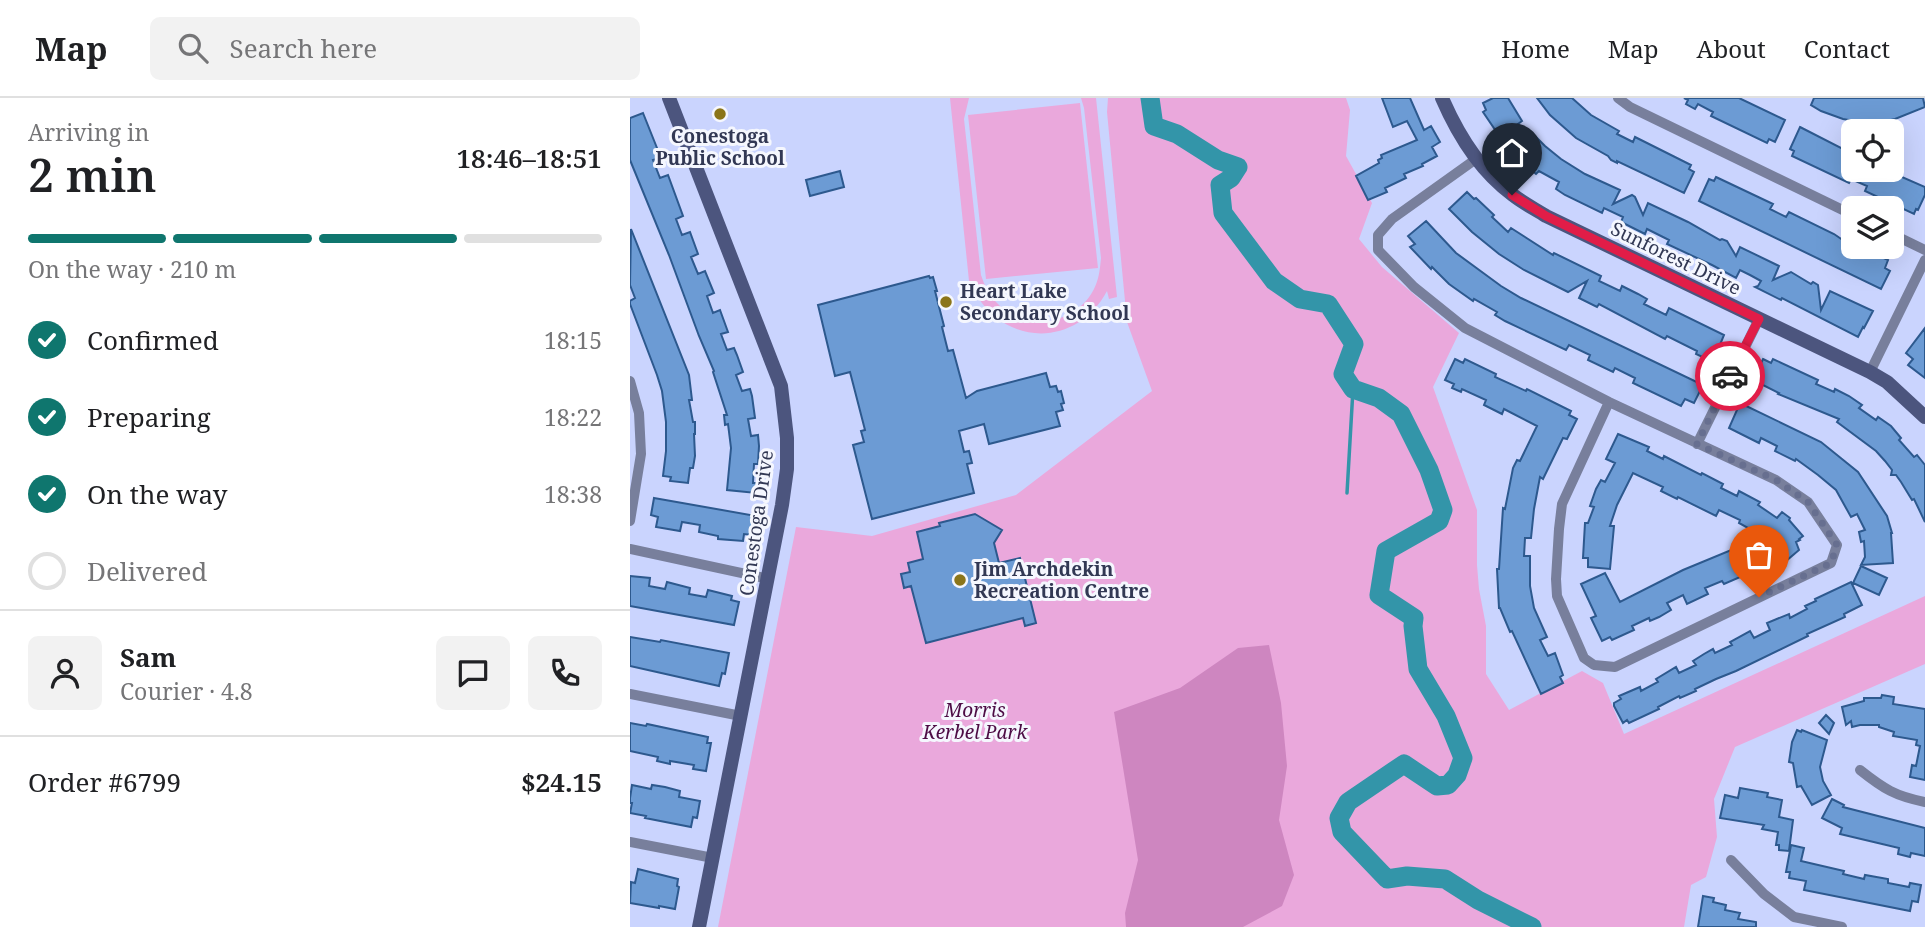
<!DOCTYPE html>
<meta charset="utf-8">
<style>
body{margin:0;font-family:"Noto Serif",serif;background:#f2f2f2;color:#202124;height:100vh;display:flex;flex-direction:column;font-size:26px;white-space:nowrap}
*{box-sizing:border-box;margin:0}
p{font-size:23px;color:#757577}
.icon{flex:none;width:38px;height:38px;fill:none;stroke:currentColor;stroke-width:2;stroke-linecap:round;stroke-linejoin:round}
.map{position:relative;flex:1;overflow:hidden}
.details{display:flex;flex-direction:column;background:#fff;width:630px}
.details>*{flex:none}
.fabs{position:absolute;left:1211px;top:21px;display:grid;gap:14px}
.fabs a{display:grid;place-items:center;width:63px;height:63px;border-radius:10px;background:#fff;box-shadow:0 7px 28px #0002;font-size:35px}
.pin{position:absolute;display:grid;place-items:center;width:60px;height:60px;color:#fff;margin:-72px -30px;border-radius:50% 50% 50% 0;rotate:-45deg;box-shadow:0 0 7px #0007}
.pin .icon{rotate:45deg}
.courier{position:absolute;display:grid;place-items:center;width:70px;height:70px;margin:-35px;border:5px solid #e11d48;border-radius:50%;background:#fff;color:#222;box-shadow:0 2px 9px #0007}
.headline em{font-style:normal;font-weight:600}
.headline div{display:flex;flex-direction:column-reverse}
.headline{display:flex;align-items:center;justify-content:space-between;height:119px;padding:0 28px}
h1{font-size:46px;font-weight:600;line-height:52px}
.bar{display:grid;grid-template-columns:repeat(4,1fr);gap:10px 7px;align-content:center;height:84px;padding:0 28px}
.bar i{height:9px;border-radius:5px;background:#e0e0e0}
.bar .current{background:#0f766e}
.bar p{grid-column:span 4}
.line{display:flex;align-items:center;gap:18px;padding:0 28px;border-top:2px solid #e0e0e0}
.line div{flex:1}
.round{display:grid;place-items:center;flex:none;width:74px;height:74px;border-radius:10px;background:#f2f2f2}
ol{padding:0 28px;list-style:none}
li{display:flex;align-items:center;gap:21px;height:77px}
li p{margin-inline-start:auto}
li .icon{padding:7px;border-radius:50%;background:#0f766e;color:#fff;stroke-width:4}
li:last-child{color:#757577}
li i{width:38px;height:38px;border:4px solid #e0e0e0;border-radius:50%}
header{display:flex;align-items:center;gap:42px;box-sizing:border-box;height:98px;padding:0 35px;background:#fff;border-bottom:2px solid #e0e0e0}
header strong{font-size:33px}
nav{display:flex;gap:38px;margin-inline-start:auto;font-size:24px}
.search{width:490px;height:63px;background:#f2f2f2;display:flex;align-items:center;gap:18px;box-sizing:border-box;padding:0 24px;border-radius:10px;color:#757577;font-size:26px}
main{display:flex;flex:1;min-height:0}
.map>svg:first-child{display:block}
.green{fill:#eaa8dc}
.forest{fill:#ce86c0}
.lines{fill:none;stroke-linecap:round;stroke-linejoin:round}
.stream{stroke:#3395a9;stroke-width:3.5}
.river{stroke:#3395a9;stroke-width:19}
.building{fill:#6c9bd4;stroke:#2d598e;stroke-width:2}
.street{stroke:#787f9c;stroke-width:10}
.secondary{stroke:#4c557e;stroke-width:14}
.done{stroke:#676f90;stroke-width:7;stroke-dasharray:0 12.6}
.route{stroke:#e11d48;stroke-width:9}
.poi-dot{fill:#8b7519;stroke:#f5f7fe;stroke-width:2.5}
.labels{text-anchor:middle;stroke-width:6;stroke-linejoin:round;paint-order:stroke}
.poi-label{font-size:19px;font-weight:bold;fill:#323854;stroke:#f5f7fe;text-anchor:start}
.street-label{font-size:19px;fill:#323854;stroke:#f5f7fe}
.park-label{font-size:19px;font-style:italic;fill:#4d0c45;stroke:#f5f7fe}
</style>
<header>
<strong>Map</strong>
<div class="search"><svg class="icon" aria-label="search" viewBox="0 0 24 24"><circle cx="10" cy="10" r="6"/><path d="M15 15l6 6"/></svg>Search here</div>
<nav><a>Home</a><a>Map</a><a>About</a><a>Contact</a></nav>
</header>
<main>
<section class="details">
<div class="headline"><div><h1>2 min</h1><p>Arriving in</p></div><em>18:46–18:51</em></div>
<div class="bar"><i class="current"></i><i class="current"></i><i class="current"></i><i></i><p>On the way · 210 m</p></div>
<ol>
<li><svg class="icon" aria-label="check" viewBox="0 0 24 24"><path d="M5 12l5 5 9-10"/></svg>Confirmed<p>18:15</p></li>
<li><svg class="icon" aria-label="check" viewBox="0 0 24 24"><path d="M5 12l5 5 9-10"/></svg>Preparing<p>18:22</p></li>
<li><svg class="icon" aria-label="check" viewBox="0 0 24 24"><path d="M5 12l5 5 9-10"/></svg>On the way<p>18:38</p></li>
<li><i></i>Delivered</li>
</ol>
<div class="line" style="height:126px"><a class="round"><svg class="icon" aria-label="person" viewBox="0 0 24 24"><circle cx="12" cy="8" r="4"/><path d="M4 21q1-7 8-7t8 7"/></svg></a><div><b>Sam</b><p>Courier · 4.8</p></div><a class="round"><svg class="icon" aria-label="chat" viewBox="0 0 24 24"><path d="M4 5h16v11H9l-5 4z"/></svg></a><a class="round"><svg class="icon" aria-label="phone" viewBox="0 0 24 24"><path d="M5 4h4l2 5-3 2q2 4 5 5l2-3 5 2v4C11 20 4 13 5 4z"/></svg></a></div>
<div class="line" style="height:91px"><div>Order #6799</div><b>$24.15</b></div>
</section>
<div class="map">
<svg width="1295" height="829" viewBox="0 0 1295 829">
<rect width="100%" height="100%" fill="#cad4fe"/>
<path class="green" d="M320 0H339L334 21 351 177C363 215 400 236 437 217 449 211 458 203 464 191 469 181 470 171 471 160L454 10 451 0H466L487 199 479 201 477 193C449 246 383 250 349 201L341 202Z
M478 0H716L720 12 716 58 742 105 729 141 752 169 829 235 803 289 847 412V467L849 491 856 528V576L879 612 952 573 973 585 994 636 1295 498V566L1105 649 1084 701 1087 739 1076 779 1061 787 1054 829H88L166 429 242 438 386 397 522 293 497 224 477 14Z
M450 5 468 170 356 181 338 17Z"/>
<path class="forest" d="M639 547 651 605 657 668 649 722 664 777 652 808 613 829H496L495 815 508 762 484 614 550 590 608 550Z"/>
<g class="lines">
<path class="stream" d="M717 395 723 291"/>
<path class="river" d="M520 0 524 28 547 36 588 62 608 69 601 80 590 87 593 115 644 183 670 201 698 206 724 246 713 276 723 291 749 300 771 316 799 372 813 412 809 423 756 453 749 497 784 520 783 528 788 571 816 618 833 660 827 677 818 687 807 688 774 666 718 704 709 720 712 734 757 781 777 778 815 781 848 802 902 829"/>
</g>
<path class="building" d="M752 0H780L794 32 801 28 810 44 802 49 807 58 792 66 793 68 774 76 776 80 755 90 757 94 738 102 726 78 749 65 748 62 752 60 751 57 787 42 777 23 763 29Z
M863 0H878L892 23 870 39 853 14 856 12 853 5Z
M907 0H942L961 17 989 33 987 36 1003 44 1005 39 1061 67 1059 71 1064 74 1054 95 987 63V65L981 62 978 58 946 40 920 17Z
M1054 0H1109L1155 22 1145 44 1139 41 1137 45 1081 18 1083 14 1068 6 1065 11 1056 6 1058 2Z
M1184 0H1293L1295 9 1265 21 1249 25 1231 26V24L1213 21 1191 13 1181 7Z
M13 15 31 60 23 62 30 80 38 77 53 118 46 121 52 137 60 134 68 156 61 159 68 176 75 173 84 195 77 198 83 215 90 212 98 234 91 236 97 252 104 250 107 257 113 274 106 277 112 293 120 291 122 298 125 320 118 321 121 338 128 337 129 348 128 366H124L123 385H127L126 395 97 392 101 350 98 326 95 327 94 317H97L83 274 84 273 69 238 39 157 0 62V20Z
M1170 29 1223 56V72H1256L1295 89V97L1288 112 1286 111 1284 116 1235 93 1237 88 1221 81 1219 85 1162 58 1164 53 1160 51Z
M899 32 915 48 931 61 955 76 990 92 983 106 1002 97 1005 99 1013 117 1018 105 1058 124 1090 142 1092 141 1097 143 1106 158 1110 149 1149 168 1143 182 1161 174 1181 186 1183 184 1188 187 1191 212 1200 193 1243 213 1234 230 1233 229 1228 239 1152 200 1151 202 1125 189 1128 188 1131 183 1120 177 1110 172 1106 180 1082 167 1037 146 1039 142 1017 131 1015 136 991 124 993 119 974 110 972 115 935 97 926 91 929 84 909 73 906 76 879 52Z
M210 73 214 89 180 98 176 82Z
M1086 79 1143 106 1140 111 1156 119 1159 114 1204 136 1223 149H1230L1258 162 1255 170 1260 173 1251 191 1069 103 1079 81 1084 83Z
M837 94 844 101 846 100 864 117 862 119 878 134 881 130 923 157 924 155 971 178 969 183 990 193 992 188 1008 196 1017 201 1014 206 1036 217 1039 210 1094 237 1083 264 1066 256 1067 253 1037 238 1035 241 969 206 967 209 949 200 957 183 938 194 894 172 869 156 842 134 819 111Z
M796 123 826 155 871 188 891 200 1073 287 1064 305 1055 301 1051 308 1003 285 1005 280 985 270 983 274 958 262 960 257 939 247 936 252 875 223 865 217 867 214 844 201 843 203 819 186 802 169 801 171 780 149 785 146 778 138Z
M1 131 59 277 62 302H59L63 324H65V336H64L65 358 63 370H60L58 385 40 383 41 379 33 378 36 353V324L32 293 27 277 0 206V203L5 200 0 187Z
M299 178 300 180 303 179 307 193H305L314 228 312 229 318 253 323 252 336 300 347 293 416 275 420 289 426 288 428 294 431 293 434 305 431 306 433 312 426 314 430 328 359 346 354 326 329 333 334 354 339 353 342 365 337 366 344 395 242 421 223 347 234 344 231 333 235 332 220 274 205 278 188 207Z
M1295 230V280L1278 267 1283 261 1276 255Z
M825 261 833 265 835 261 866 276 865 279 896 293 897 291 941 313 939 317 947 321 937 341 933 340 913 381 910 379 904 411 901 440H895L894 458H900V488L904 510 917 539 910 542 918 558 925 555 933 577 930 579 933 585 911 596 882 533 880 534 870 510H869L867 471H869L873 410 875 411 883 370 887 362 890 363 907 328 874 311 872 316 854 307 856 302 832 291 831 294 822 290 824 286 815 282Z
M1133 261 1141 265 1143 261 1188 282 1186 286 1204 294 1205 291 1219 298 1232 307 1229 310 1246 322 1248 319 1261 328 1271 340 1269 342 1284 359 1287 357 1295 367V424L1284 401 1282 402 1271 384 1266 377H1261L1262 372 1255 363 1246 353 1207 324 1209 321 1148 296 1149 295 1123 282Z
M1110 305 1191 344 1228 374 1257 418 1262 435H1261L1263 465 1231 467 1235 459 1234 443 1231 444 1229 434 1235 432 1227 416 1221 419 1206 392 1188 377 1166 361 1165 363 1145 353 1147 348 1131 340 1129 345 1099 330Z
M988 336 1019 349 1017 353 1033 361 1034 358 1071 377 1072 375 1093 386 1091 390 1107 398 1109 393 1130 404 1128 407 1147 420 1152 414 1160 420 1159 422 1173 438 1169 441 1170 442 1166 444 1169 452 1156 463 1138 441 1109 425 1110 422 1089 412 1086 418 1048 399 1047 401 1031 393 1033 389 1003 375 987 407 980 428H984L980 471 958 469V460H953L955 425H958L964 409 960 408 966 391 971 382 975 384 985 365 976 361Z
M24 400 126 418 122 437 114 436 113 443 88 441V438L69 434 70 427 52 424 50 433 26 429 28 419 21 417Z
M345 416 372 432 364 445 369 465 390 460 406 525 395 528 393 520 296 545 281 488 274 490 271 476 280 474 278 465 293 461 287 434 310 428 309 425Z
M1106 450 1107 452 1112 450 1124 473 1094 486 1092 483 1075 490 1078 496 1057 506 1053 497 1037 505 1041 512 1029 519 1020 523 1019 520 1002 528 1004 532 982 542 980 539 972 543 961 520 966 518 951 486 975 475 990 504 1053 472Z
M1231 468 1257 480 1249 497 1223 485Z
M0 478 20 480 19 488 35 491 37 484 60 490 59 496 76 499 78 492 102 498 101 502 109 504 104 527 0 508Z
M1221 484 1232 507 1214 516 1215 519 1177 536 1178 538 1106 573 1086 581 1065 591 1066 593 1050 600 1049 598 1028 609 1029 611 999 625 997 622 993 625 984 608V605L991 601 989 598 1010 589 1011 593 1028 584 1026 581 1046 569 1049 575 1066 567 1063 563 1074 556 1083 551 1085 555 1102 547 1100 544 1120 533 1124 540 1140 532 1137 525 1159 516 1160 520 1177 511 1175 508 1186 503 1185 501Z
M0 539 30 544 31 542 99 555 95 576 92 575 89 588 0 568Z
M1252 597 1264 599 1263 606 1295 611V682L1280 679 1282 667 1286 668 1290 648 1286 647 1287 642 1263 638 1264 634 1249 629V627H1230L1222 629 1221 623 1216 627 1212 609 1234 603V600H1251Z
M1196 617 1204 625 1199 636 1189 625Z
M0 625 16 628 17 626 78 639 77 645H81L76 673 63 671 64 667 40 663V666L27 663 28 659 0 653Z
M1167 632 1171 634 1172 632 1197 642 1190 669 1193 683 1201 697 1182 707 1171 688 1167 689 1163 665 1159 664 1162 644Z
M2 687 21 691 22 687 35 689 50 693 49 699 70 703 67 720 63 719 61 729 15 720 16 718 0 715 2 705H0V700Z
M1110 690 1138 695 1137 699 1152 702 1149 719 1163 722 1159 753 1149 752V747H1146L1148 734 1132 731 1134 727 1090 720 1095 697 1108 700Z
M1202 701 1214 707 1213 709 1295 730V758L1281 755 1280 759 1268 756 1269 750 1210 736 1212 730 1192 720Z
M1161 747 1174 750 1171 763 1214 773 1213 776 1234 781 1235 777 1258 781V785L1279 789 1280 785 1291 787 1288 804 1282 803 1280 813 1174 792 1176 783 1159 780 1160 774H1156Z
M8 771 48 781 47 788 49 789 45 811 29 808V810L0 805 1 784 5 785Z
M1073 798 1084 800 1083 804 1096 807 1095 812 1110 815 1108 821 1126 824V829H1068Z"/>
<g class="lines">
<path class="street" d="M988 0 1000 9 1223 117
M846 61 762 121 748 137V152L784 189 835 230 979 304 1146 382 1178 404 1207 447 1201 465 985 569 964 567 954 560 927 498 926 481 929 431 932 406 979 304
M1262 136 1295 152
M1240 274 1295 162
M0 283 9 315 11 356 0 423
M1067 346 1129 221
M0 451 139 481
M0 596 111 618
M1230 672C1254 691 1265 698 1295 704
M0 744 83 760
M1101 762 1134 796 1164 819 1212 829"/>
<path class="secondary" d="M39 0 151 288 157 340V371L152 407 69 829
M812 0C828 37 850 73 883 97 893 105 905 111 916 118L1240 274 1257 284 1295 319"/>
</g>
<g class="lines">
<path class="done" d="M1100 278 1067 346 1146 382 1178 404 1207 447 1201 465 1129 499"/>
<path class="route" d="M882 97 916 118 1129 221 1100 278"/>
</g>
<g class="poi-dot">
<circle cx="90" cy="16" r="7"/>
<circle cx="316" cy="204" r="7"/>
<circle cx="330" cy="482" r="7"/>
</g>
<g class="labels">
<g class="poi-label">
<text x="90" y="45" text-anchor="middle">Conestoga<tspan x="90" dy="22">Public School</tspan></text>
<text x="330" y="200">Heart Lake<tspan x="330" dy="22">Secondary School</tspan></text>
<text x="344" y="478">Jim Archdekin<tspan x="344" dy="22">Recreation Centre</tspan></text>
</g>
<g class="street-label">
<text transform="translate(1046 160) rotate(26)" y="7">Sunforest Drive</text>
<text transform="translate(126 425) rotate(-82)" y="7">Conestoga Drive</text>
</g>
<g class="park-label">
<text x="345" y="619">Morris<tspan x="345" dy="22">Kerbel Park</tspan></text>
</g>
</g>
</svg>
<div class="fabs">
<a><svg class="icon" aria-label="locate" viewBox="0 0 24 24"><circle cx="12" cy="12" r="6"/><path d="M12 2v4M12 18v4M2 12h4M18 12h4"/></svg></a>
<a><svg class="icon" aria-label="layers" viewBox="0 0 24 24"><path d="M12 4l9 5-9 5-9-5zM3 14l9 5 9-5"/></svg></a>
</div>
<div class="pin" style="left:1129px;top:499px;background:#ea580c"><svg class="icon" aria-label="bag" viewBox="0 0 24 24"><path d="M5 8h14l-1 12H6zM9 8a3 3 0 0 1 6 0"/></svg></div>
<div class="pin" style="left:882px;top:97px;background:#1f2937"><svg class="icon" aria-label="home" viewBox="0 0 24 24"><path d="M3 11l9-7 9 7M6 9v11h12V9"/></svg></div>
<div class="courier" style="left:1100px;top:278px"><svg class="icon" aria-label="car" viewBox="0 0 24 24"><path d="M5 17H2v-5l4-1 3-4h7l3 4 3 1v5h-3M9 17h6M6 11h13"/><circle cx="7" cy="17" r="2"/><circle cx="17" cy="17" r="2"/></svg></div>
</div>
</main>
